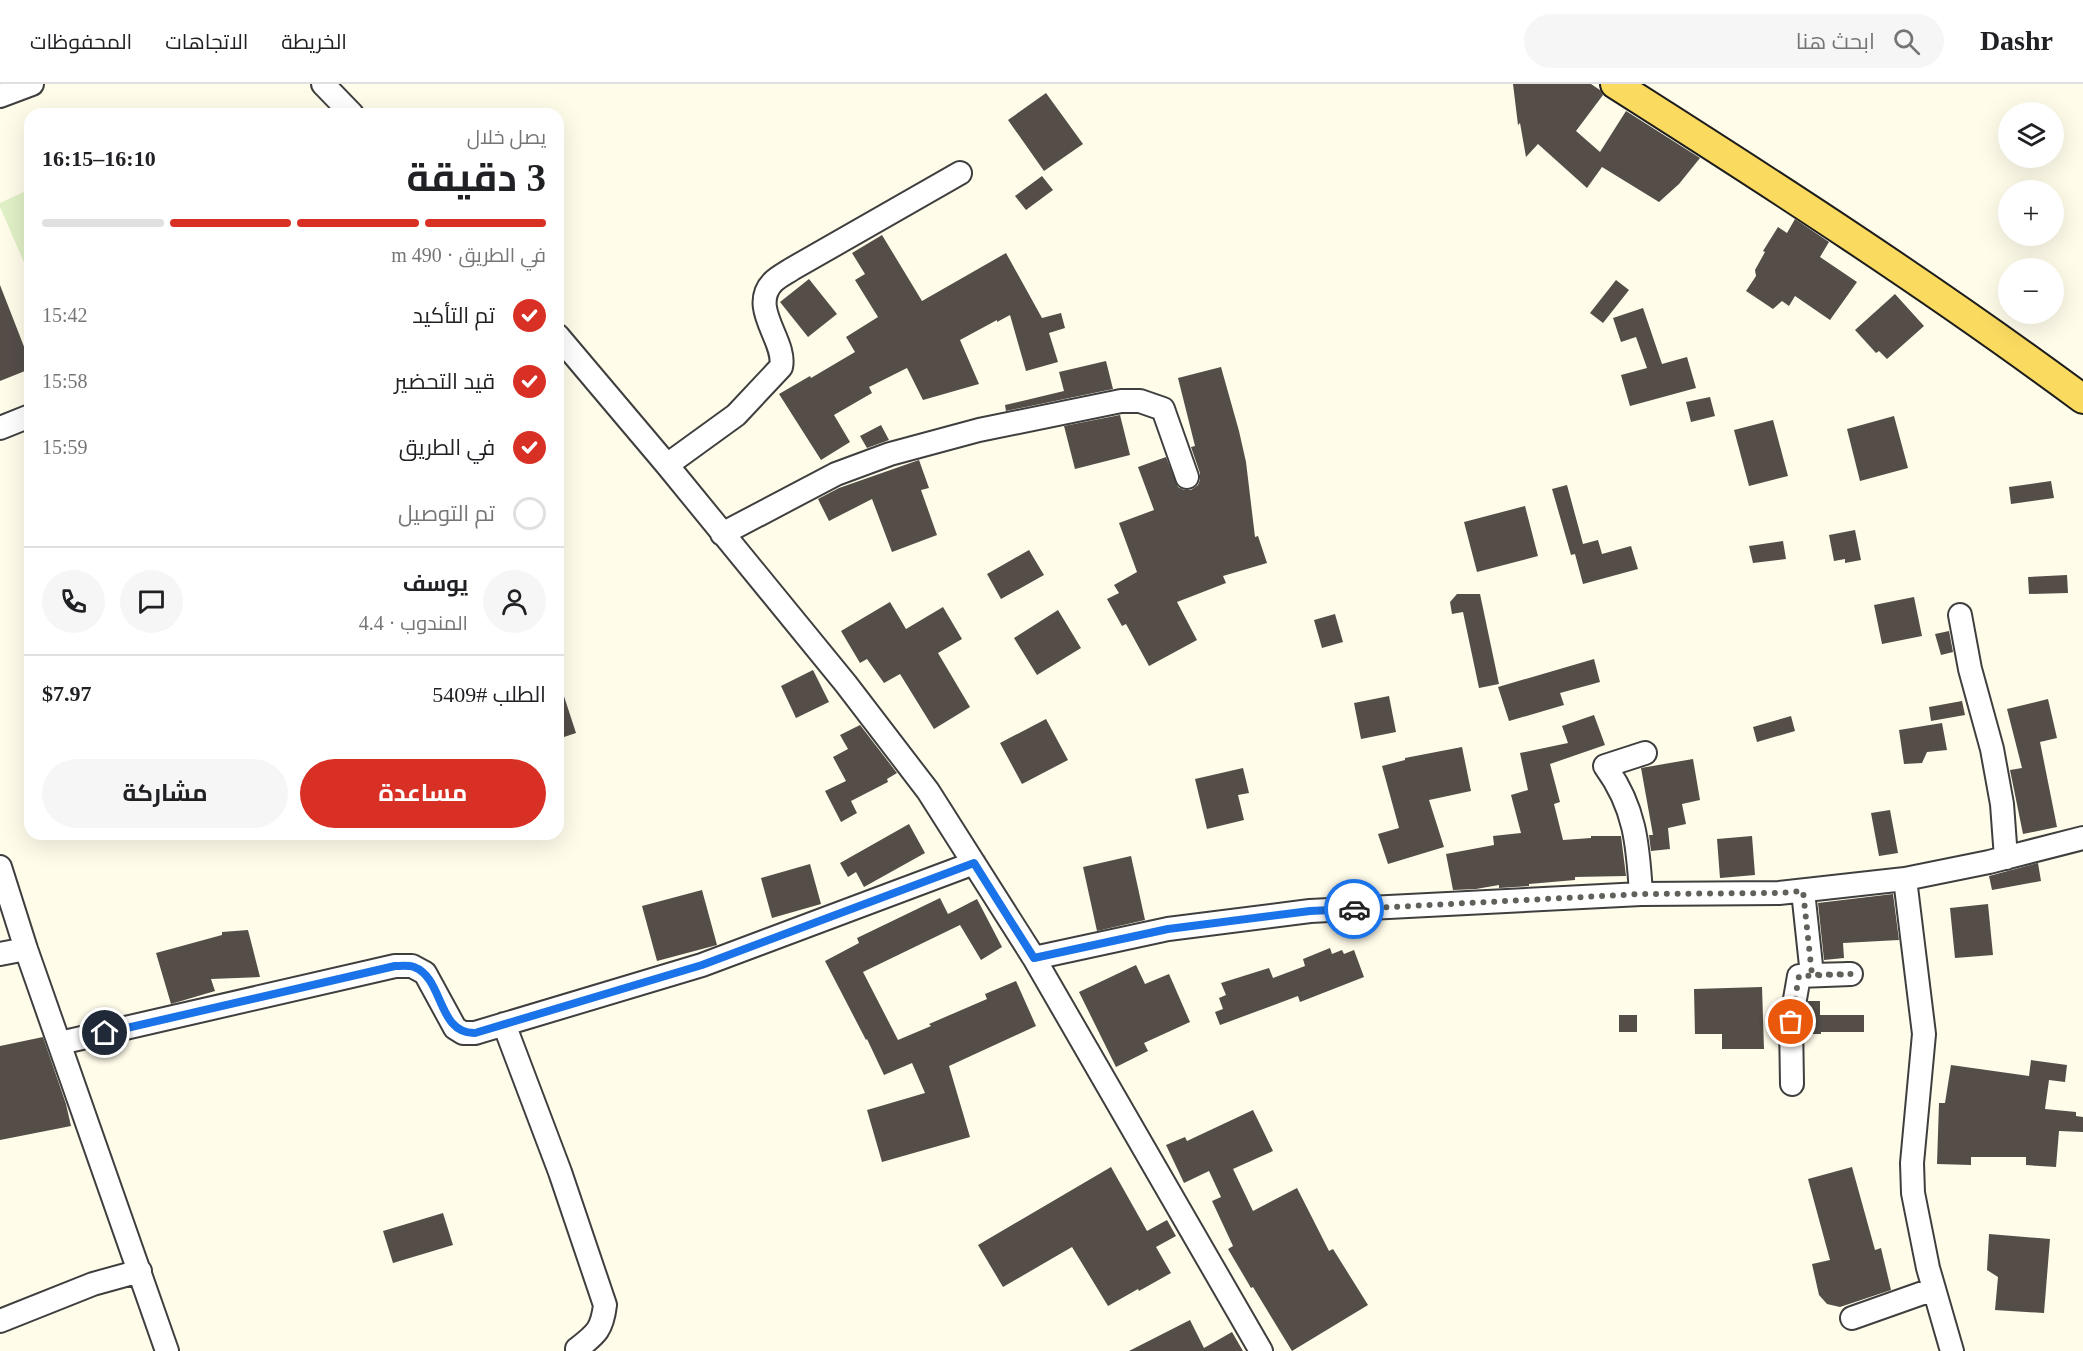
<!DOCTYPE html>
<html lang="ar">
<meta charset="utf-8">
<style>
body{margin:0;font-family:"Times New Roman",Cairo,serif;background:#f6f6f6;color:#202124;direction:rtl;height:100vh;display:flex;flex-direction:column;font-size:22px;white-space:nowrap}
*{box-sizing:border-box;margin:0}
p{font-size:20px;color:#757577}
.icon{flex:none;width:33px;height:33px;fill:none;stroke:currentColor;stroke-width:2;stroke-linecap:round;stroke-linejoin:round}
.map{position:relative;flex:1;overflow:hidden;direction:ltr}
.sheet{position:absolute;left:24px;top:24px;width:540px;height:732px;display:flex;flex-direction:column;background:#fff;border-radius:18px;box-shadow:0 6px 24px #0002;direction:rtl}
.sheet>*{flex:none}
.fabs{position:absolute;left:1998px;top:18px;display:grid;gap:12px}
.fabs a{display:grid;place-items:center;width:66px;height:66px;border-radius:50%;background:#fff;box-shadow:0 6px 24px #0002;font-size:30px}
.pin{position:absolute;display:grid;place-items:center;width:51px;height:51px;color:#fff;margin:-26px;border:3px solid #fff;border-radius:50%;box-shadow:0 2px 6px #0007}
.courier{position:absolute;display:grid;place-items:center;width:60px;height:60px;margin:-30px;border:4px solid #1a73e8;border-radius:50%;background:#fff;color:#222;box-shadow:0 2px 8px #0007}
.summary em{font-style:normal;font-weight:700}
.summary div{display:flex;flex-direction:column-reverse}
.summary{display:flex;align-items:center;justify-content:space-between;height:102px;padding:0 18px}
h1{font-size:39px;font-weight:700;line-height:45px}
.bar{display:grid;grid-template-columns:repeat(4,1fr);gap:9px 6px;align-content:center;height:72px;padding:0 18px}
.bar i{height:8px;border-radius:4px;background:#e0e0e0}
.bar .on{background:#d93025}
.bar p{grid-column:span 4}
.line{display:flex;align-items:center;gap:15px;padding:0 18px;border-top:2px solid #e0e0e0}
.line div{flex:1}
.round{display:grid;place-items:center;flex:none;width:63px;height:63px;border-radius:32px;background:#f6f6f6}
ol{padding:0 18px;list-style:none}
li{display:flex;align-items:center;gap:18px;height:66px}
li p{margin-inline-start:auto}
li .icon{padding:6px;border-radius:50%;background:#d93025;color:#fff;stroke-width:4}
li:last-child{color:#757577}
li i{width:33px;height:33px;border:3px solid #e0e0e0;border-radius:50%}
.button{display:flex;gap:12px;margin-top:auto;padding:12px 18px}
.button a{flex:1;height:69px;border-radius:36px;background:#d93025;color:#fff;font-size:24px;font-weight:700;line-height:69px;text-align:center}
.button a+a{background:#f6f6f6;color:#202124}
header{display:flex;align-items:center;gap:36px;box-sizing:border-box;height:84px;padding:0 30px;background:#fff;border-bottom:2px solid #e0e0e0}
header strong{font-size:28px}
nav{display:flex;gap:33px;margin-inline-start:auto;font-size:21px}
.search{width:420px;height:54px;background:#f6f6f6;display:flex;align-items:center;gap:15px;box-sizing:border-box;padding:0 21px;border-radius:33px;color:#757577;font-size:22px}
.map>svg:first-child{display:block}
.pitch{fill:#e0f0c6}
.building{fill:#544d48}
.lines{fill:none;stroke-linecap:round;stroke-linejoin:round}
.minor-casing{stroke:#3f3f3f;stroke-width:26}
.major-casing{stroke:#1d1d1d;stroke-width:32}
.minor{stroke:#fff;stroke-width:22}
.major{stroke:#fada5f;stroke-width:28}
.done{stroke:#61605a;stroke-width:6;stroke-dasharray:0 10.8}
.route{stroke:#1a73e8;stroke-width:8}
</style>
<header>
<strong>Dashr</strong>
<div class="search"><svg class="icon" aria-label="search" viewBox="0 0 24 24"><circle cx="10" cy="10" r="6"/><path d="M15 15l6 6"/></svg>ابحث هنا</div>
<nav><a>الخريطة</a><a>الاتجاهات</a><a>المحفوظات</a></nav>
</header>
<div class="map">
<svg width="2083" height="1267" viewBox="0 0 2083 1267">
<rect width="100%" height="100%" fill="#fffcea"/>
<path class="pitch" d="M30 105V190H29L0 123V119Z"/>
<path class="building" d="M1513 0H1591L1600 6 1603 11 1576 47 1600 68 1626 27 1700 74 1679 100 1659 118 1602 83 1587 104 1538 60 1526 73 1520 39 1518 41Z
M1046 9 1083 60 1044 87 1008 36Z
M1042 92 1053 106 1026 126 1015 112Z
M1795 135 1829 158 1820 173 1857 198 1830 236 1795 212 1789 222 1782 217 1773 225 1746 207 1756 192 1755 186 1765 168 1763 167 1778 143 1787 149Z
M882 151 922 217 1006 169 1042 234 1061 229 1065 244 1049 249 1058 278 1026 287 1010 231 997 238V236L960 256 979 300 923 316 907 284 869 303 872 309 834 331 850 358 821 376 779 310 810 292 811 294 855 268 846 253 878 233 855 196 865 190 852 169Z
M809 195 837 230 808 253 780 218Z
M1616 196 1629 206 1603 239 1590 229Z
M0 201 30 278V285L0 297Z
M1895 210 1924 242 1887 275 1879 267 1876 269 1855 246Z
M1643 224 1662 280 1687 273 1696 304 1630 322 1621 291 1647 284 1636 253 1621 258 1613 234Z
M1106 277 1113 305 1006 327 1005 321 1064 307 1059 288Z
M1221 283 1239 347 1246 378 1255 453 1258 452 1267 479 1223 492 1226 499 1177 518 1197 556 1149 582 1126 540 1122 542 1107 515 1119 509 1114 501 1137 488 1119 439 1154 426 1138 383 1166 373 1178 403 1184 406H1191L1198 401 1200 396V389L1191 363 1195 362 1178 294Z
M1710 313 1715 332 1691 338 1686 318Z
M1120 331 1130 371 1075 385 1064 342Z
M1894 332 1908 384 1860 397 1847 345Z
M1773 336 1788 392 1749 402 1734 346Z
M881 341 889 356 867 364 860 352Z
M919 376 929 404 921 406 937 451 892 468 872 415 829 437 818 415 839 404Z
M2051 397 2054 414 2011 420 2009 403Z
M1567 401 1583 460 1598 456 1602 470 1631 462 1638 485 1583 500 1575 470 1571 471 1552 405Z
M1525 422 1538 472 1477 488 1464 438Z
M1855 446 1861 476 1845 479V475L1834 477 1829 451Z
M1783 457 1786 475 1753 479 1749 462Z
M1029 466 1044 491 1001 515 987 490Z
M2067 491 2068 509 2029 510 2028 493Z
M1457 510H1480L1499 600 1479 604 1463 528 1452 530 1450 518Z
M1914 513 1922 552 1882 560 1874 521Z
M890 518 906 545 943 523 962 555 938 569 970 623 934 645 900 590 884 599 867 575 860 579 841 547Z
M1058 526 1081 564 1037 591 1014 554Z
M1335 530 1343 558 1322 564 1314 536Z
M1949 547 1953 568 1941 571 1935 550Z
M1594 575 1600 598 1560 609 1564 621 1509 637 1498 603Z
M813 586 829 618 796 634 781 602Z
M561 603 576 649 558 655V604Z
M1389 612 1396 648 1361 655 1354 619Z
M2048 615 2057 654 2040 658 2057 743 2023 750 2010 686 2022 684 2007 625Z
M1962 617 1965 631 1931 637 1929 623Z
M1594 631 1605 661 1550 680 1560 718 1554 720 1563 756 1591 754V752H1621L1626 792 1575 793V796L1529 800V802L1499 804V801L1476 805 1453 806 1446 770 1494 761 1493 752 1521 749 1511 711 1528 706 1520 669 1568 659 1562 642Z
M1791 632 1795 647 1757 658 1753 643Z
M1046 635 1068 676 1022 700 1000 659Z
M1942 639 1947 666 1927 668 1922 679 1904 680 1899 646Z
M860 641 897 689 887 695 888 698 851 717 857 729 841 738 825 707 846 697 833 673 848 665 840 651Z
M1462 663 1471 707 1429 716 1444 763 1388 780 1378 750 1399 744 1382 682 1405 676V674Z
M1693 675 1700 716 1682 720 1686 740 1668 744 1670 765 1651 767 1649 751H1653L1641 684Z
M1243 684 1249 709 1238 711 1244 736 1207 745 1195 695Z
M1890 726 1898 769 1879 772 1871 729Z
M909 740 925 769 864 803 856 788 848 793 840 779Z
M1752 752 1755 791 1720 794 1717 755Z
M1131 772 1145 836 1097 847 1083 783Z
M2038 779 2041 797 1992 806 1989 792Z
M810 780 821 820 772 834 761 794Z
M702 806 717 861 657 877 642 822Z
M1893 810 1899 856 1843 859 1844 874 1824 876 1818 819Z
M940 814 948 830 977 815 1002 863 981 876 960 841 863 888 898 956 931 942 929 940 987 915 985 910 1016 897 1036 942 949 982 970 1053 882 1078 867 1026 925 1009 912 979 884 991 867 955 866 956 825 877 859 859 857 854Z
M1988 820 1993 871 1955 874 1950 824Z
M248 846 260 893 211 895 215 907 171 920 156 869 222 851V848Z
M1330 864 1332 870 1342 866 1344 870 1354 866 1364 893 1300 918 1298 912 1220 941 1215 928 1223 925 1219 914 1226 911 1221 899 1269 884 1273 894 1305 882 1303 875Z
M1136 881 1145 900 1169 890 1190 938 1144 959 1148 967 1116 983 1079 908Z
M1762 903 1764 965H1722V950H1695L1694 905Z
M1808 917H1820V931H1864V948H1821V950H1805Z
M1619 931H1637V948H1619Z
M43 953 66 1020 71 1042 0 1056V962Z
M2031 976 2067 981 2065 998 2049 996 2045 1025 2076 1028V1032L2083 1033V1048L2059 1047 2056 1083 2026 1081V1073H1971V1081L1937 1080 1939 1019H1945L1951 981 2029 992Z
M1253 1026 1273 1067 1233 1085 1253 1127 1297 1104 1329 1167 1333 1165 1368 1221 1292 1267 1253 1203 1251 1204 1228 1165 1233 1162 1212 1117 1221 1113 1209 1087 1184 1099 1166 1061 1185 1053 1187 1057Z
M1111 1083 1147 1147 1167 1136 1176 1152 1156 1163 1171 1189 1139 1207 1138 1205 1108 1222 1072 1163 1003 1203 978 1161Z
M1852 1083 1875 1166 1881 1164 1891 1206 1840 1223 1827 1220 1819 1211 1812 1180 1830 1176 1808 1095Z
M443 1129 453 1161 393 1179 383 1147Z
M1989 1150 2050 1155 2044 1229 1995 1226 1998 1193 1987 1186Z
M1190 1236 1204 1264 1232 1248 1243 1267H1129Z"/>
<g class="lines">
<defs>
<path id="minor" d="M323 0 352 30
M0 12 32 0
M558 252 667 381 846 600 928 707 1034 874 1261 1267
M0 344 30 332
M667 381 736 331 781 283C787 257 748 224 773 198 778 193 786 189 792 185L960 89
M722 450 836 390 890 370 979 346 1121 317H1140L1163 325 1187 393
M1960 531 1970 585 1992 665 2002 720 2006 774
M0 783 26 865 167 1267
M1905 795 1924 950 1912 1079 1913 1109 1928 1184 1952 1267
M1641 810C1638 760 1635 723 1605 682L1645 669
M0 870 26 865
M1034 874 1168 845 1310 827 1641 810 1779 809 1905 795 1989 778 2083 754
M504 940 560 1088 605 1221C602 1246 596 1250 577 1265
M60 959 395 882H412L425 889 455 944 463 949H475L702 881 974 779
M1792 1000 1791 938 1799 892 1851 890 1812 891 1803 807
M1852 1234 1934 1205
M0 1237 93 1200 140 1187"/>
<path id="major" d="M1615 0C1774 101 1932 203 2083 315"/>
</defs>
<use href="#minor" class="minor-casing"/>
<use href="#major" class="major-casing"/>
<use href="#minor" class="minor"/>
<use href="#major" class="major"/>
</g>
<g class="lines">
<path class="done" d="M1354 825 1641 810 1779 809 1803 807 1812 891 1851 890 1799 892 1791 938"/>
<path class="route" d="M105 949 395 882C401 882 408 881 414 883 444 894 437 950 475 949L702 881 974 779 1034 874 1168 845 1310 827 1354 825"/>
</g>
</svg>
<div class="fabs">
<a><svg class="icon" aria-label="layers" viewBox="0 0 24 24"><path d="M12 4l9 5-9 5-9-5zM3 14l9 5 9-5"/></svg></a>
<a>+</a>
<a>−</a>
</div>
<div class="pin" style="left:1791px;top:938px;background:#ea580c"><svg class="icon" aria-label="bag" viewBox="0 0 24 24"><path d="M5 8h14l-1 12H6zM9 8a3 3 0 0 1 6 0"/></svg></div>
<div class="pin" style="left:105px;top:949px;background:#1f2937"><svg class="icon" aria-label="home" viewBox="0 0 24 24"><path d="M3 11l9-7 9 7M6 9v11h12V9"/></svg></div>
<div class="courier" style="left:1354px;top:825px"><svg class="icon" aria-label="car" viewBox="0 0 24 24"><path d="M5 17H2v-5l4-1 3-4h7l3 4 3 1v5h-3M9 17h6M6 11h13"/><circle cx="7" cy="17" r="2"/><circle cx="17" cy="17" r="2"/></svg></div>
<section class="sheet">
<div class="summary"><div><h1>3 دقيقة</h1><p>يصل خلال</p></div><em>16:10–16:15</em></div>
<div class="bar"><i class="on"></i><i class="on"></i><i class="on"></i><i></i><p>في الطريق · 490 m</p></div>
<ol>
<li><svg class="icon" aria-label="check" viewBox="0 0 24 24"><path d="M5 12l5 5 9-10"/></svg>تم التأكيد<p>15:42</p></li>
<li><svg class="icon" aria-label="check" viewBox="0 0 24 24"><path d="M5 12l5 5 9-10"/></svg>قيد التحضير<p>15:58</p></li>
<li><svg class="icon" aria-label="check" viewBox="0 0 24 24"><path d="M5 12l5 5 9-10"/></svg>في الطريق<p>15:59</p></li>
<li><i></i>تم التوصيل</li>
</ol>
<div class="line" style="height:108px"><a class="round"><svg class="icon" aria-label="person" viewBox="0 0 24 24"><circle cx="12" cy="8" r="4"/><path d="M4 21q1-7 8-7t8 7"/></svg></a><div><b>يوسف</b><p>المندوب · 4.4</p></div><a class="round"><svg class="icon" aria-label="chat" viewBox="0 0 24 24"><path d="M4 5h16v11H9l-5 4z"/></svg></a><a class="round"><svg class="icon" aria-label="phone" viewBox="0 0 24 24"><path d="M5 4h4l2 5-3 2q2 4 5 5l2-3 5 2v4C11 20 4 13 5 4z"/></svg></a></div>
<div class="line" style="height:78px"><div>الطلب #5409</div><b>$7.97</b></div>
<div class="button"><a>مساعدة</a><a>مشاركة</a></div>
</section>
</div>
